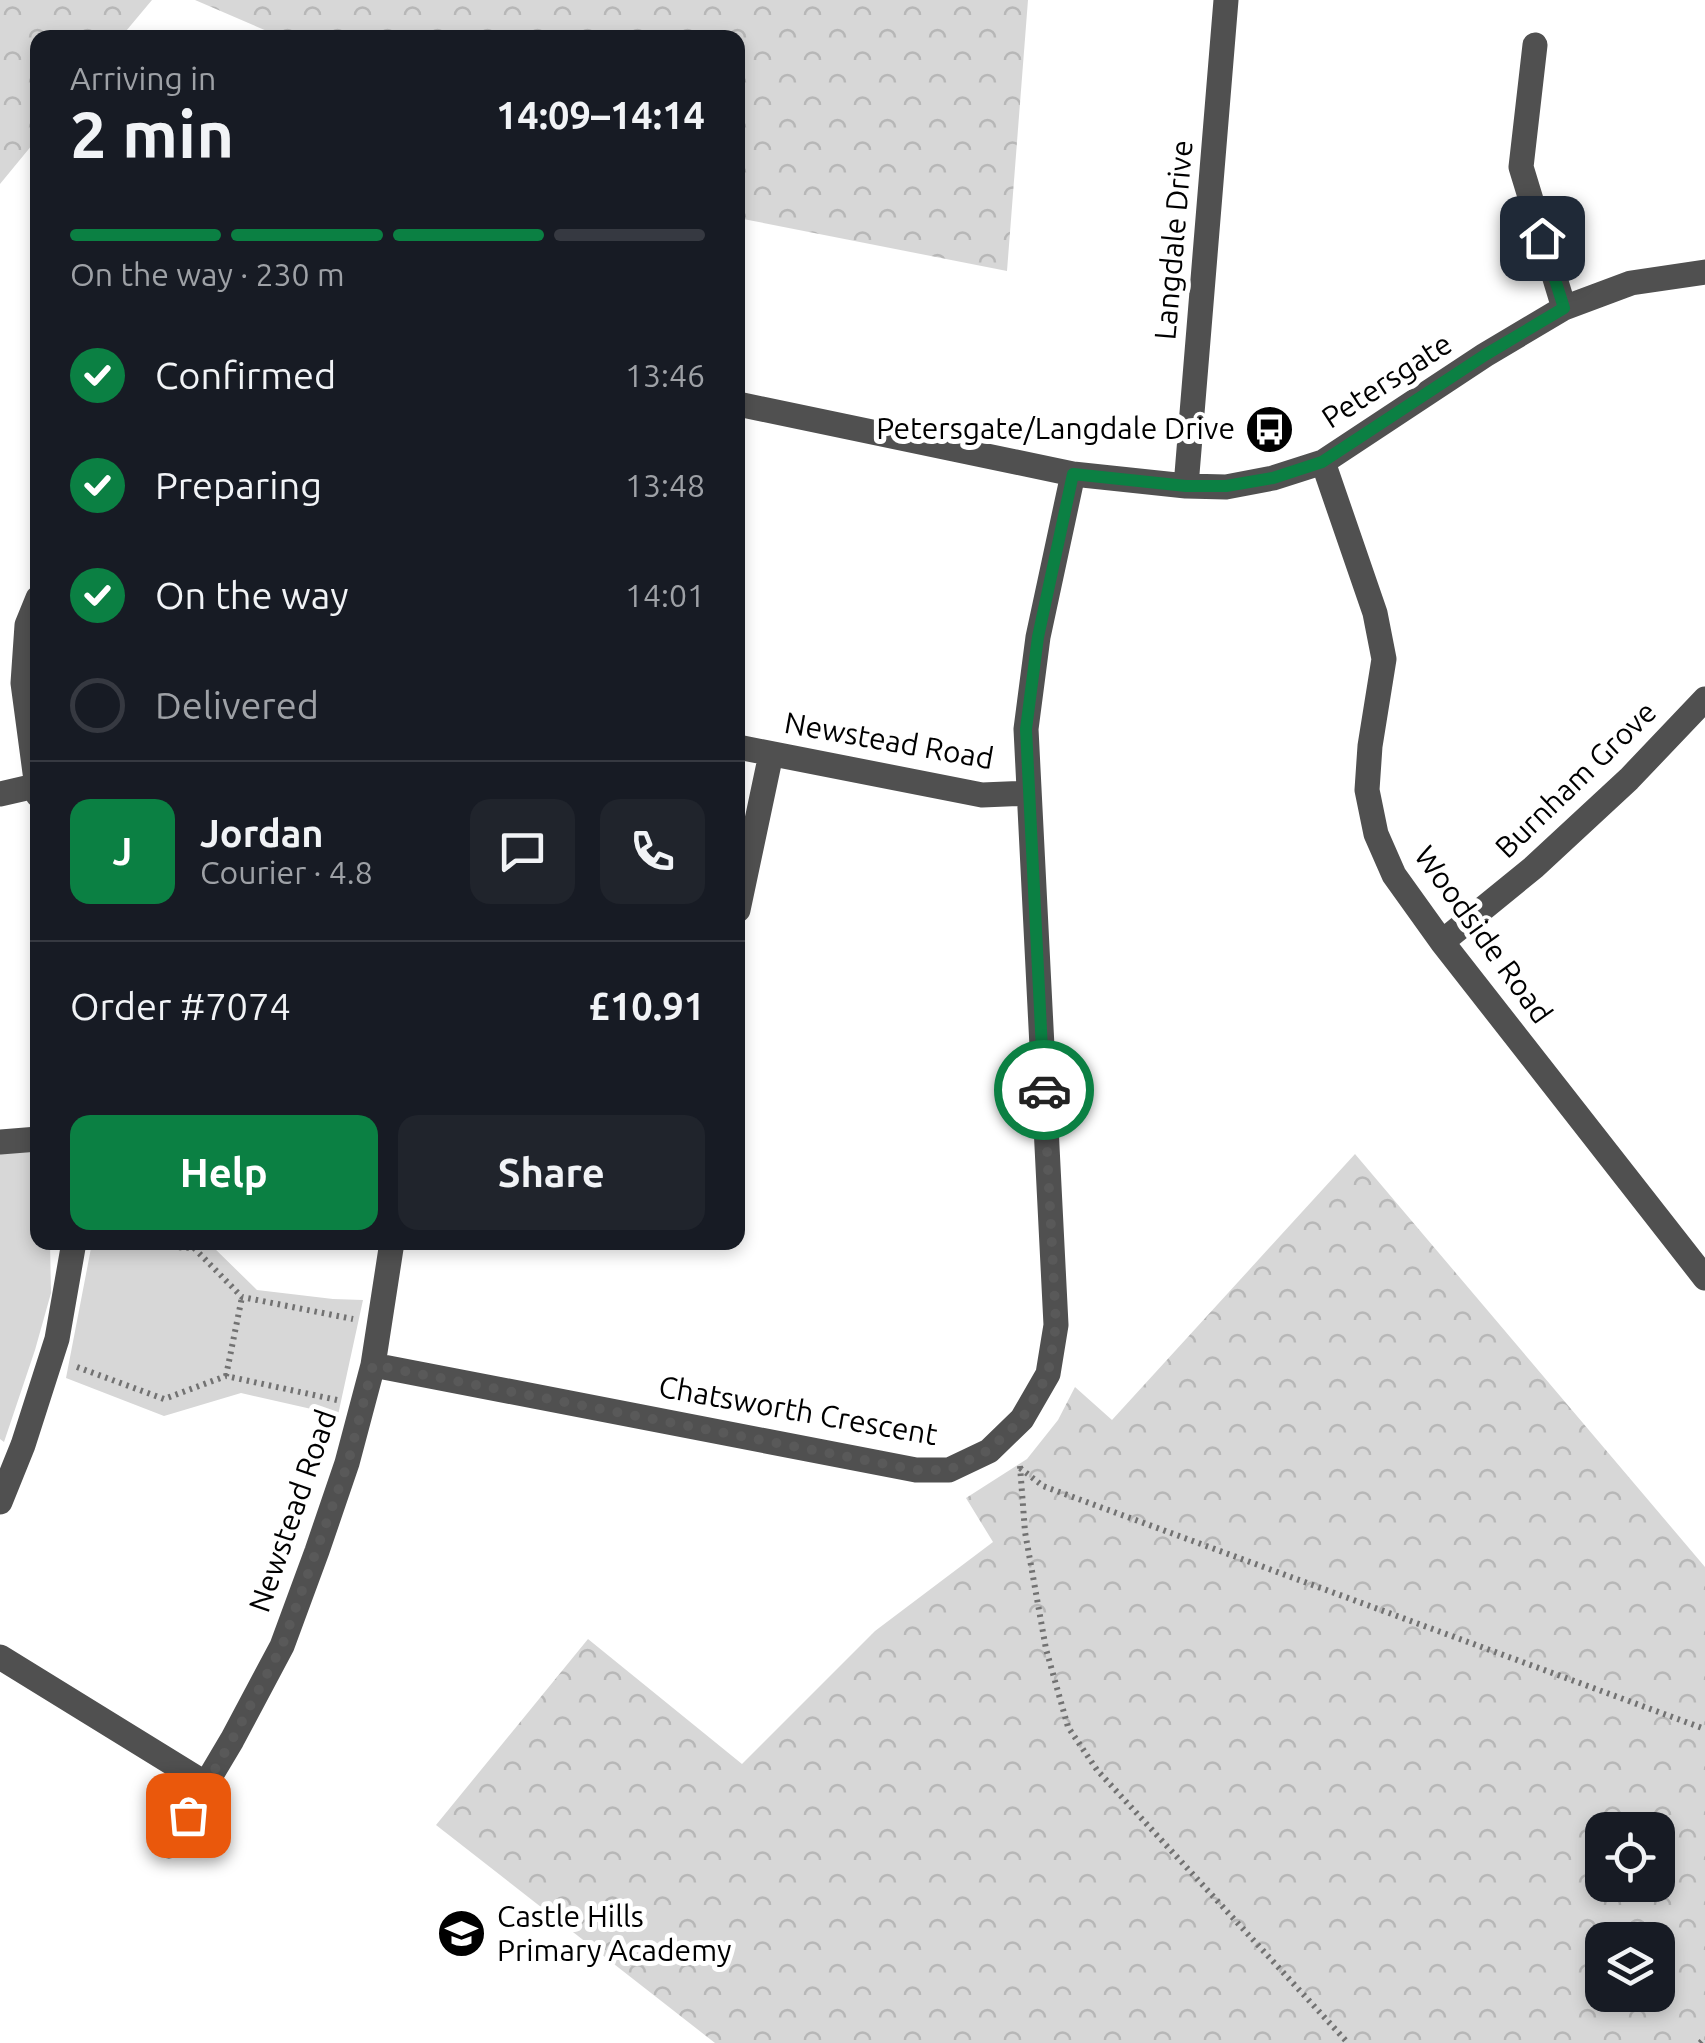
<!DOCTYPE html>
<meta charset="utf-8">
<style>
body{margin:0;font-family:Ubuntu,sans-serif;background:#20242c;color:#f1f3f6;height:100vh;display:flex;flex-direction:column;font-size:38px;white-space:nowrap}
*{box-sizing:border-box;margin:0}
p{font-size:32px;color:#9ea1a6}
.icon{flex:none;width:55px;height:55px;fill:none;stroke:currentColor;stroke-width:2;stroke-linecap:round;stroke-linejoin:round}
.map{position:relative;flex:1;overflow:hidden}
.drawer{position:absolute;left:30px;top:30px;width:715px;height:1220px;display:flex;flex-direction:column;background:#171b24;border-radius:20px;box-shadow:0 5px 15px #0003}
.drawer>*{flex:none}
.fabs{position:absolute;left:1585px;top:1812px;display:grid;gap:20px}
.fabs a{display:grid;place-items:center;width:90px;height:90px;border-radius:20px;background:#171b24;box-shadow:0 5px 15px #0003;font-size:50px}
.pin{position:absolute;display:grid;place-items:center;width:85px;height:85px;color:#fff;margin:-42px;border-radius:20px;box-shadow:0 5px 15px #0006}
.courier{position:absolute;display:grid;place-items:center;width:100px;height:100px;margin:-50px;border:8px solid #0b8043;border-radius:50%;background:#fff;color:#222;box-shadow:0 2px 12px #0007}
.headline em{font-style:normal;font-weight:700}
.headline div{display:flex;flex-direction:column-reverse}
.headline{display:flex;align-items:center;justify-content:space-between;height:170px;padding:0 40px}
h1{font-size:65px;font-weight:700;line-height:75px}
.bar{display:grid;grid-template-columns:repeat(4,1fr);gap:15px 10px;align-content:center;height:120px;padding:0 40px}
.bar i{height:12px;border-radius:8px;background:#363941}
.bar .on{background:#0b8043}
.bar p{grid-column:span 4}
.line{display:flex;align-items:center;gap:25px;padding:0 40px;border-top:2px solid #363941}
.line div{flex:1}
.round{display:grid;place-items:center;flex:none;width:105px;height:105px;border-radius:20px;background:#20242c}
ol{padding:0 40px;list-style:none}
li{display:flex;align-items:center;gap:30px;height:110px}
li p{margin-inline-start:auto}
li .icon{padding:10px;border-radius:50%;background:#0b8043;color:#fff;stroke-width:4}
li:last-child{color:#9ea1a6}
li i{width:55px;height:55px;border:5px solid #363941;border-radius:50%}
.action{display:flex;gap:20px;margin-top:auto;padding:20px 40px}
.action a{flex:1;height:115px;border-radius:20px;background:#0b8043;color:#fff;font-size:40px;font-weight:700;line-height:115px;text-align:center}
.action a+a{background:#20242c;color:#f1f3f6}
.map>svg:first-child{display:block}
.grass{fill:#d7d7d7}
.park{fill:url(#park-crowns);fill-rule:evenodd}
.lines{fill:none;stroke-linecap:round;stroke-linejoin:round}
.path{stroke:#727272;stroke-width:6;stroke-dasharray:2.5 5;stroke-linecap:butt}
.minor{stroke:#505050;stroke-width:25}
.done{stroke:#595959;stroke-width:10;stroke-dasharray:0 18}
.route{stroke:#0b8043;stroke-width:12}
.labels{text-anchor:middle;stroke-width:10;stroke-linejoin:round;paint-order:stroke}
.street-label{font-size:30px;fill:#000;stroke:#fff}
.poi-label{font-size:30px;fill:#000;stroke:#fff;text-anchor:end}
</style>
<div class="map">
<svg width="1705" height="2043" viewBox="0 0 1705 2043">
<defs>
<pattern id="park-crowns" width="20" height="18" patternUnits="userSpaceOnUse" patternTransform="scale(2.5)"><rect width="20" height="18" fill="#d7d7d7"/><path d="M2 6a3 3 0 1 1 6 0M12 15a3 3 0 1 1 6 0" fill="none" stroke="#b7b7b7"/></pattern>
</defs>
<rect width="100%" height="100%" fill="#fff"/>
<path class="grass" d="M10 1150 37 1152 38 1242 50 1243 51 1293 35 1350 4 1442 0 1439V1153Z
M92 1243H209L257 1290 333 1299 363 1300 338 1415 241 1393 164 1416 66 1378Z"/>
<path class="park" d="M0 0H152L121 37 38 38 37 139 0 184Z
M195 0H1028L1007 271 738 218V38L281 37Z
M1355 1154 1705 1567V2043H715L436 1825 588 1639 742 1764 875 1631 993 1542 966 1498 1027 1459 1058 1420 1075 1387 1112 1420ZM1658 1830V1885H1602V1830ZM1658 1940V1995H1602V1940Z"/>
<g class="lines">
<path class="path" d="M104 1244 194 1248 242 1297 353 1319
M77 1367 164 1399 226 1376 337 1400
M226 1376 242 1297
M1020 1466 1025 1532 1046 1649 1068 1727 1097 1770 1348 2043
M1020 1468 1043 1486 1705 1729
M1700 2043 1705 2038"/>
<path class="minor" d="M1535 45 1521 167 1564 308
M738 404 1073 474 1186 486 1226 487 1273 478 1323 462 1485 355 1564 308 1631 283 1705 272
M1323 462 1375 613 1384 659 1370 746 1367 790 1376 834 1394 875 1442 942 1705 1278
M1186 486 1226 0
M38 598 27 625 23 683 38 795
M738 747 982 795 1029 793
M0 794 35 786
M738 910 771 754
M1442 942 1534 867 1629 779 1705 699
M0 1142 38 1139
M373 1365 916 1470H949L989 1451 1022 1419 1048 1374 1056 1325 1026 729 1038 637 1073 474
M0 1502 23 1445 57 1339 74 1242
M0 1657 206 1784
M169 1846 232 1740 282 1646 317 1551 347 1463 373 1365 392 1242"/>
</g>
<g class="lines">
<path class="done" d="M188 1815 232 1740 282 1646 348 1463 373 1365 916 1470H949L989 1450 1022 1419 1048 1374 1056 1325 1044 1090"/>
<path class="route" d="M1044 1090 1026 729 1038 637 1073 474 1186 486H1226L1273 478 1322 462 1485 355 1564 308 1542 238"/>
</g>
<defs>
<symbol id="bus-disc" viewBox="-11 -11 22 22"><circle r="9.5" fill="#000" stroke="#fff"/><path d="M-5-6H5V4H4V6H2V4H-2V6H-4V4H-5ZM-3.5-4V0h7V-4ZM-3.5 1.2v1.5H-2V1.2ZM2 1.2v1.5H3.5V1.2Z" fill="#fff"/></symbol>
<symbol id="school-disc" viewBox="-11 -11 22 22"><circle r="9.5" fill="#000" stroke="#fff"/><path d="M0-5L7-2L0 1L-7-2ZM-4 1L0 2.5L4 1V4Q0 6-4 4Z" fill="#fff"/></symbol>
</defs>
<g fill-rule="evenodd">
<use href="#bus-disc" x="1242" y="402" width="55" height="55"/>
<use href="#school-disc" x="434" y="1906" width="55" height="55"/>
</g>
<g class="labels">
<g class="street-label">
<text transform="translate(1174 240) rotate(-85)" y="10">Langdale Drive</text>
<text transform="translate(1387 381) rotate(-33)" y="10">Petersgate</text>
<text transform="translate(889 741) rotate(10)" y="10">Newstead Road</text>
<text transform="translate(1576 780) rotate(-44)" y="10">Burnham Grove</text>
<text transform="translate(1483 935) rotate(54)" y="10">Woodside Road</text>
<text transform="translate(798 1411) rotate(10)" y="10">Chatsworth Crescent</text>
<text transform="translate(293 1511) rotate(-71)" y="10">Newstead Road</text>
</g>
<g class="poi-label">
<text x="1235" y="439">Petersgate/Langdale Drive</text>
<text x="497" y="1927" text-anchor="start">Castle Hills<tspan x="497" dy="34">Primary Academy</tspan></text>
</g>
</g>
</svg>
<div class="fabs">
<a><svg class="icon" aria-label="locate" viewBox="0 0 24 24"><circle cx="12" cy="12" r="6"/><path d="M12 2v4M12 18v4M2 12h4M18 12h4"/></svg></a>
<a><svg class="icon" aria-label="layers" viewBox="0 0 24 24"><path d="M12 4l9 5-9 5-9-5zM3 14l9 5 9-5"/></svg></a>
</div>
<div class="pin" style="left:188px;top:1815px;background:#ea580c"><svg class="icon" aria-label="bag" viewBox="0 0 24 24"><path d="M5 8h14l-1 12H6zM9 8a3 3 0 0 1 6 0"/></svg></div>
<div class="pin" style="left:1542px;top:238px;background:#1f2937"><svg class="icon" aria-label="home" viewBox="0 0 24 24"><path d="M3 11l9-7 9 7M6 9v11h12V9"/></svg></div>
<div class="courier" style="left:1044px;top:1090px"><svg class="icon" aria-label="car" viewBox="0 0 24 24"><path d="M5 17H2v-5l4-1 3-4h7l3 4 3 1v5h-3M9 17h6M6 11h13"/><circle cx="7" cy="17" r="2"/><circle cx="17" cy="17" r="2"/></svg></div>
<section class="drawer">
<div class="headline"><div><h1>2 min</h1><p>Arriving in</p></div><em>14:09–14:14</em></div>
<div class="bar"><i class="on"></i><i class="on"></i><i class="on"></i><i></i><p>On the way · 230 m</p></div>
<ol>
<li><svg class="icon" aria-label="check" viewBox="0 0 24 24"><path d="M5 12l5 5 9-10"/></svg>Confirmed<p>13:46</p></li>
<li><svg class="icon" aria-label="check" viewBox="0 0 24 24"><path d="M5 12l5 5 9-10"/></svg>Preparing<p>13:48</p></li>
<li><svg class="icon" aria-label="check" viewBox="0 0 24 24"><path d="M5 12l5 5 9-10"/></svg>On the way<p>14:01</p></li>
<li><i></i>Delivered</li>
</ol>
<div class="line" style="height:180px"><b class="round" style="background:#0b8043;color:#fff">J</b><div><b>Jordan</b><p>Courier · 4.8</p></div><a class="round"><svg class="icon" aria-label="chat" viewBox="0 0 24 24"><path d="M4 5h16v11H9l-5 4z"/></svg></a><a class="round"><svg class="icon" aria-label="phone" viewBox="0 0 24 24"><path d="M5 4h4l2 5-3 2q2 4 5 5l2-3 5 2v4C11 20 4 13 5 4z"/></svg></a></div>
<div class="line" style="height:130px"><div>Order #7074</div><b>£10.91</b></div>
<div class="action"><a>Help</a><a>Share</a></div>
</section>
</div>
